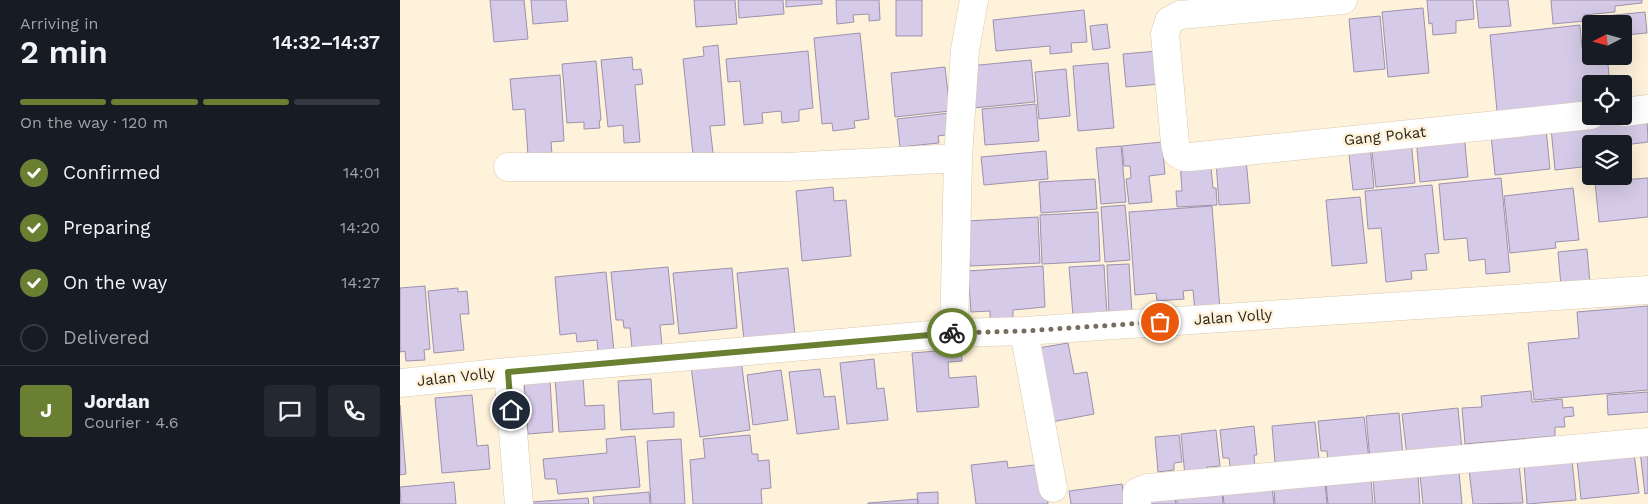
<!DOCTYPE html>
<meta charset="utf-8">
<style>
body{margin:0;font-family:"Work Sans",sans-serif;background:#242831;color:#f1f3f6;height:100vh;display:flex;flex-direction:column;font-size:19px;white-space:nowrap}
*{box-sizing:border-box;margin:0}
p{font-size:16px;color:#9ea1a6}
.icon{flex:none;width:28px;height:28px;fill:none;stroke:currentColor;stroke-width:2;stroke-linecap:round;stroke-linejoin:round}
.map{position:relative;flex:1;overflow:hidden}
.side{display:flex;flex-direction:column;background:#171b24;width:400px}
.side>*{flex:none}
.needle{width:32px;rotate:264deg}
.fabs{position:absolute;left:1182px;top:15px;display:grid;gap:10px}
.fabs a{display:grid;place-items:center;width:50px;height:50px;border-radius:5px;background:#171b24;box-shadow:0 5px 20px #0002;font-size:25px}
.pin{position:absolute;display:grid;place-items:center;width:42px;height:42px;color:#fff;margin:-21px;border:2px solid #fff;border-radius:50%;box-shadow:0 1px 5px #0007}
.courier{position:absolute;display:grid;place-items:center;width:50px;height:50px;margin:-25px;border:4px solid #698032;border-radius:50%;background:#fff;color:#222;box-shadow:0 1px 6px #0007}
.head em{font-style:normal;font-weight:600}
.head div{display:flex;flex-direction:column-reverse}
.head{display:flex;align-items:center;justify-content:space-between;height:85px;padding:0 20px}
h1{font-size:32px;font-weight:600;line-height:38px}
.bar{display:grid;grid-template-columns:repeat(4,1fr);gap:8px 5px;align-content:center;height:60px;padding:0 20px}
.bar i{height:6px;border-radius:4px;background:#363941}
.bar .on{background:#698032}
.bar p{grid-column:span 4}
.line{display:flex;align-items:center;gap:12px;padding:0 20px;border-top:1px solid #363941}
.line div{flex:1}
.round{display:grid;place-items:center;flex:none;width:52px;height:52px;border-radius:5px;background:#242831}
ol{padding:0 20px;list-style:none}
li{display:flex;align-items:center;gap:15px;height:55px}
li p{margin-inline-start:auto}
li .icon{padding:5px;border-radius:50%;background:#698032;color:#fff;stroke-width:4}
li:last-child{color:#9ea1a6}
li i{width:28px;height:28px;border:2px solid #363941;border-radius:50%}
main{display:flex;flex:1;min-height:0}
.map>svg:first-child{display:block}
.building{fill:#d5cae7;stroke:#9c92ad}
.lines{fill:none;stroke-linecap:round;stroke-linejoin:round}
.minor-casing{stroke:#d9c9ad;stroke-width:29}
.minor{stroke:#fff;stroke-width:28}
.done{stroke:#756d5e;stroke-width:5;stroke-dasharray:0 9}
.route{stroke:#698032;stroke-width:6}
.labels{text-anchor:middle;stroke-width:5;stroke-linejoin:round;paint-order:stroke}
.street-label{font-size:15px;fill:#2b251a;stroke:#fff2db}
</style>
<main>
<section class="side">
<div class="head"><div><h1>2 min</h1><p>Arriving in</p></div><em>14:32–14:37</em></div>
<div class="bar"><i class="on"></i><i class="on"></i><i class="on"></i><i></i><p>On the way · 120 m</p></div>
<ol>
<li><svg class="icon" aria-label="check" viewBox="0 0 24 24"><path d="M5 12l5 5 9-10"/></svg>Confirmed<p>14:01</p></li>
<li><svg class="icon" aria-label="check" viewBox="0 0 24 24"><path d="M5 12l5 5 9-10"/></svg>Preparing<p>14:20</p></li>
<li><svg class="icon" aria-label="check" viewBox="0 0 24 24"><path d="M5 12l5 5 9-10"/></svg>On the way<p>14:27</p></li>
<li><i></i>Delivered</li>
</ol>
<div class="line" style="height:90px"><b class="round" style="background:#698032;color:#fff">J</b><div><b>Jordan</b><p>Courier · 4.6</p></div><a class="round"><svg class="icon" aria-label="chat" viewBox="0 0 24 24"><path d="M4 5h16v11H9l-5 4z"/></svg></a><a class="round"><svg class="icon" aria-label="phone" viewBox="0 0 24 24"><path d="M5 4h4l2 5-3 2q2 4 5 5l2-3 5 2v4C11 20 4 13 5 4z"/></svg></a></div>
</section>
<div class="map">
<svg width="1248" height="504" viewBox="0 0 1248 504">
<rect width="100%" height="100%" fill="#fff2db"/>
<path class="building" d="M90 0H124L128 39 94 42Z
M131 0H166L168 21 133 24Z
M294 0H335L337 24 296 27Z
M338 0H383L384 14 339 18Z
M386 0H422V4L386 7Z
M436 0H479L480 20 469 21V14L453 15 454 22 437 24Z
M496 0H522V36H496Z
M1027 0H1073L1074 19 1056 21V33L1033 35 1032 23 1029 24Z
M1076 0H1108L1111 26 1079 28Z
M1151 0H1242V3L1215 6V12L1184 15V21L1153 24Z
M1023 8 1029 73 988 77 982 12Z
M684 10 687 42 671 43 672 52 650 54V46L596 51 593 20Z
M1245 12 1247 33 1224 35V24H1191V39H1188L1185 18Z
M980 16 985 69 954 72 949 19Z
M707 24 710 48 693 50 690 26Z
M1180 25 1182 48 1191 47V56H1207L1210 84H1191V112L1098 122 1090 35Z
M460 33 469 119 454 121 455 128 433 131 432 123 422 124 414 38Z
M318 45 325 125 310 126 313 153 293 155 283 59 304 56 303 47Z
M408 51 413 108 399 110V121L382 123 381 111 362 113 363 123 344 125 340 81 328 82 326 59Z
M758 51 761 84 726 87 723 54Z
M232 57 233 70 241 69 243 84 235 85 240 142 224 143 223 125 208 127 201 60Z
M631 60 635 102 573 108 569 66Z
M196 61 201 120 199 121 200 128 184 129V122L167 123 162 64Z
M708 63 714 128 678 131 673 66Z
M545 67 550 111 495 117 491 73Z
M666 69 670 116 639 119 635 72Z
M160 75 164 141 151 142 152 154 128 156 125 109 113 110 110 79Z
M636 104 639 141 585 145 582 109Z
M550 113 552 134 538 136 539 143 500 147 497 119Z
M1247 119 1248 142 1224 145 1191 144V166L1155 170 1151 128Z
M1146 129 1150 169 1095 175 1091 135Z
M1064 133 1068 177 1020 182 1016 138Z
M1011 139 1015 183 976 187 971 143Z
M762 142 765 174 749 176 752 202 729 204 726 179 731 178 730 166H724L722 146Z
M970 145 974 188 953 190 948 146Z
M721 146 726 202 701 204 696 148Z
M646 151 648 179 584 185 581 157Z
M810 158 813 188H816L817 205 777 207 776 191H782L780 161Z
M846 159 850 203 819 205 816 161Z
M1101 178 1110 272 1086 274 1085 259 1069 261 1067 238 1044 240 1039 184Z
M1248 178V217L1199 222 1195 182Z
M695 179 697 209 641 213 639 182Z
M1032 185 1039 253 1025 254 1027 270 1011 271 1012 279 986 282 981 228 968 229 965 191Z
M433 187 434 201 446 200 451 256 402 261 396 191Z
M1173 188 1179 240 1155 242 1156 248 1110 253 1104 196Z
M960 197 967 263 932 266 926 200Z
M725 205 730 260 705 262 701 207Z
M812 206 820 310 795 312 793 290 783 291 784 299 757 301 756 293 735 295 729 212Z
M698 212 700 261 642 264 640 215Z
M638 217 640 263 570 266 567 221Z
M1187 249 1190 283 1161 286 1158 252Z
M729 264 732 313 709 314 707 265Z
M704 265 707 314 673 316 669 267Z
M643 266 645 307 613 310V319L590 321V311L571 312 568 271Z
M268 267 274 324 260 325 262 345 232 349 230 328H224L223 320H216L211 272Z
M332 268 337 328 279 334 273 273Z
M388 268 395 335 344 340 337 273Z
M206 272 214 352 198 353 197 340 177 342 176 333 160 335 155 277Z
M25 286 30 349 24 350 25 360 6 361 5 351 0 352V288Z
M58 288V292L67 291 69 314H60L64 350 34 353 28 291Z
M1248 306V390L1134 400 1128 343 1179 338 1177 312Z
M668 343 674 374 687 372 694 414 646 423 632 349Z
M561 349 562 361 548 362 549 378 576 376 579 407 517 412 512 353Z
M341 359 350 430 300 437 291 366Z
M474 359 477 389 484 388 488 420 447 424 440 363Z
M420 369 424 397 435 396 439 429 397 434 389 372Z
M381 370 388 420 353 425 347 375Z
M183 376 185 406 204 405 205 429 159 432 155 377Z
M251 379 253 414 274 412V427L221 430 218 381Z
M150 380 153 432 128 434 124 381Z
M1131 391 1132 402 1162 399 1163 408 1173 407 1174 416 1164 417 1165 427H1155V436L1065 444 1062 408 1082 407 1081 396Z
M1248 392V412L1208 415 1207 395Z
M72 395 77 446 88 445 90 469 42 473 35 398Z
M0 405 6 474 0 475Z
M1058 408 1062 450 1007 456 1002 414Z
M999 413 1003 456 970 459 966 416Z
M964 417 969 459 928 463 927 451H921L918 421Z
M915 422 919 459 875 463 872 426Z
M854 426 857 455H854L855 470 831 473 829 458H823L820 430Z
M816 430 820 466 807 467 808 473 785 476 781 434Z
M350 435 352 454H358V461L369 460 371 488 361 489 362 504H293L290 460 305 458 303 439Z
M779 435 782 462 774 463V470L758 472 755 437Z
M235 436 240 487 158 494 156 479H145L143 459 207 453 206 439Z
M281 439 285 504H251L247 441Z
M1248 450V493L1245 494 1240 451Z
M1234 453 1239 493 1181 499 1177 460Z
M1172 460 1176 500 1127 504 1124 464Z
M607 461 608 468 643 464 648 504H576L571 465Z
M1119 464 1123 503 1073 504 1069 470Z
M1059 472 1062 504H1023L1020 475Z
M1018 476 1020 504H975L973 479Z
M971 480 973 504H928L926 483Z
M54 482 56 504H1L0 487Z
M925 483 927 504H875L874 488Z
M722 484 725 504H671L669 491Z
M872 488 874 504H824L823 493Z
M249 492 250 504H194L193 497Z
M538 492V504H518L517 493Z
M822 492 823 504H777V497Z
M775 497 776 504H740L739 501Z
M188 498 189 504H131V502Z
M518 499V504H468V503Z"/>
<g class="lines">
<defs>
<path id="minor" d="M943 0 780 15 769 21 765 34 775 143 777 153 784 157H790L1191 115
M1224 112 1248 109
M108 167H386L558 158
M624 331 653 488
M554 333 558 158 565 50 574 0
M108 372 119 504
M0 383 108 372 554 333 624 331 1248 290
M737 504V492L748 488 1248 442"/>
</defs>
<use href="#minor" class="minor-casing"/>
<use href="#minor" class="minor"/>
</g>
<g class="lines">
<path class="done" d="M552 333 624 331 760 322"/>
<path class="route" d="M111 410 108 372 552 333"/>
</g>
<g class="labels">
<g class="street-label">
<text transform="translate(985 136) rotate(-6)" y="5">Gang Pokat</text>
<text transform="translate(833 317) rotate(-4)" y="5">Jalan Volly</text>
<text transform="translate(56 377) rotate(-6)" y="5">Jalan Volly</text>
</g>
</g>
</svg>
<div class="fabs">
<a><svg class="needle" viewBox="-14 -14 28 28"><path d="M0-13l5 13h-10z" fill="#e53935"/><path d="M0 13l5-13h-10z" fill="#9ea1a6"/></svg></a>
<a><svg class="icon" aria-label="locate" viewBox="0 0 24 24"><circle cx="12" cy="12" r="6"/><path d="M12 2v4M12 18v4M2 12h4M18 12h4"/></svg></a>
<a><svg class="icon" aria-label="layers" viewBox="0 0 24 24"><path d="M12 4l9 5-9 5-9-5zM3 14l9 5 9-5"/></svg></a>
</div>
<div class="pin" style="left:760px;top:322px;background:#ea580c"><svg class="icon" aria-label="bag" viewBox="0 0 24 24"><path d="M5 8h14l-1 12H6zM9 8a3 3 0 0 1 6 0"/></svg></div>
<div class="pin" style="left:111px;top:410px;background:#1f2937"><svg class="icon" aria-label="home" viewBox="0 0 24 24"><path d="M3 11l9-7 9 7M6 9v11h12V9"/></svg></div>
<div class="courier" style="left:552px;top:333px"><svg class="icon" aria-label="bike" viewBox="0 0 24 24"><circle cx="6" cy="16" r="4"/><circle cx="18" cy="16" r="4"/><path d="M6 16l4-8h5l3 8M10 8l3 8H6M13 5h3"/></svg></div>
</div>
</main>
